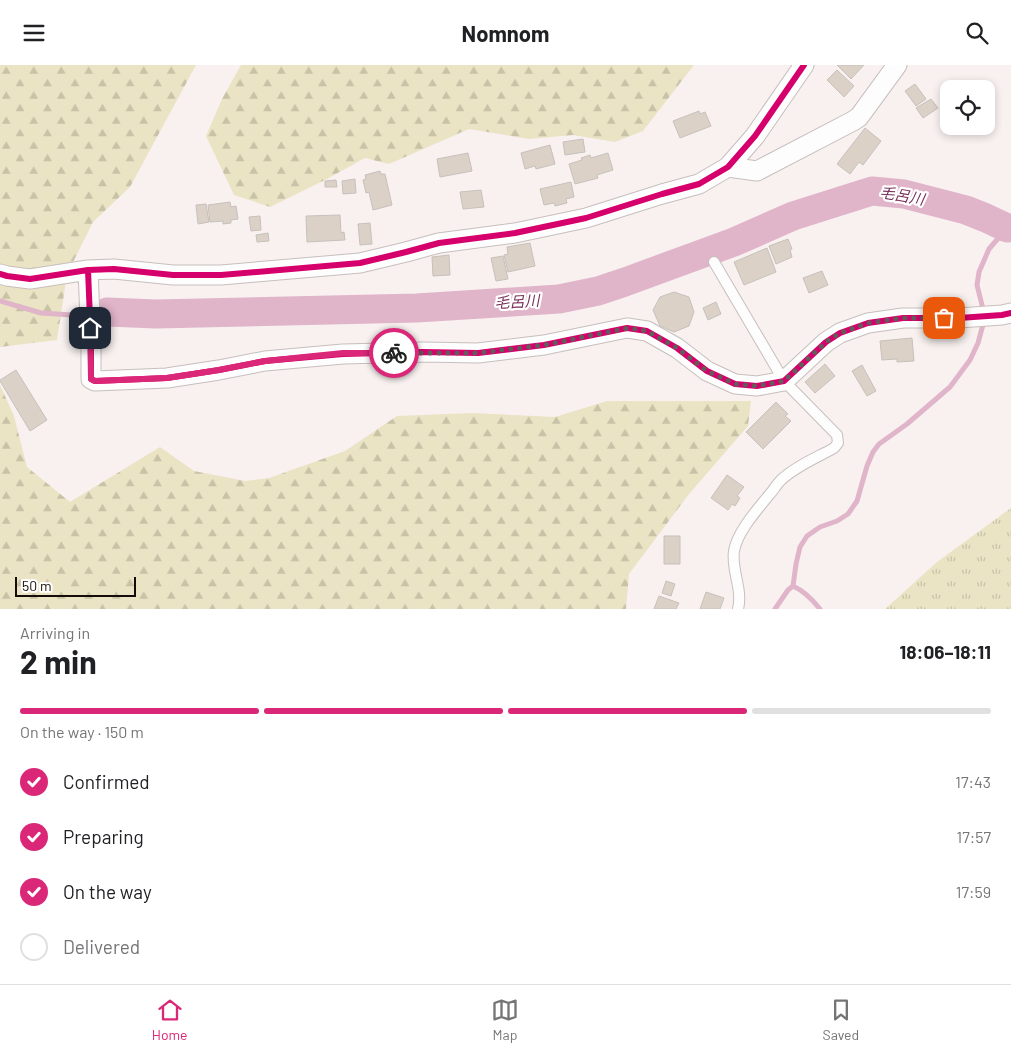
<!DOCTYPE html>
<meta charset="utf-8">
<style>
body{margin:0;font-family:Barlow,"Noto Sans JP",sans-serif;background:#f6f6f6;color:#202124;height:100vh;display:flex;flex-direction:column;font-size:19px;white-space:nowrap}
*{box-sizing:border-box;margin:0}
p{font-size:16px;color:#757577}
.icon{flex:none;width:28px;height:28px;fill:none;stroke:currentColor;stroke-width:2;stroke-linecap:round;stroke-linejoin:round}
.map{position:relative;height:544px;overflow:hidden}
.side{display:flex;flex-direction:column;background:#fff;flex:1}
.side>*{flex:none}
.buttons{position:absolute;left:940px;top:15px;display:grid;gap:10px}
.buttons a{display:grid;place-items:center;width:55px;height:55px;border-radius:10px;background:#fff;box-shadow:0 2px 8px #0003;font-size:25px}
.scale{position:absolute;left:15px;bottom:12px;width:121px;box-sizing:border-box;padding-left:5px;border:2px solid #150c09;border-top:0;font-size:14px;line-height:18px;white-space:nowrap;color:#150c09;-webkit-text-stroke:4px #fff;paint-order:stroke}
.pin{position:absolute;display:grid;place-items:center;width:42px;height:42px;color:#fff;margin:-21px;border-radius:10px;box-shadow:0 2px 8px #0006}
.courier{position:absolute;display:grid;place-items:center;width:50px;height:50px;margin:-25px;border:4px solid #db2777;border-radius:50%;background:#fff;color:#222;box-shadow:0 1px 6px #0007}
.head em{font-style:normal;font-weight:700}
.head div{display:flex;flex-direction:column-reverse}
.head{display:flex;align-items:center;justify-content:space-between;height:85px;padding:0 20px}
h1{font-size:32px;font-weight:700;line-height:38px}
.bar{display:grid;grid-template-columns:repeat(4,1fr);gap:8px 5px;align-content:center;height:60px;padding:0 20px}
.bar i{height:6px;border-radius:4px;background:#e0e0e0}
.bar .current{background:#db2777}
.bar p{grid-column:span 4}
ol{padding:0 20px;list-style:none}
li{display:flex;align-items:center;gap:15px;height:55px}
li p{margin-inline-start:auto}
li .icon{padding:5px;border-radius:50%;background:#db2777;color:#fff;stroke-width:4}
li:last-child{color:#757577}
li i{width:28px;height:28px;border:2px solid #e0e0e0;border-radius:50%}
header{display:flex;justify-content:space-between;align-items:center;height:65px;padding:0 20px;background:#fff;font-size:22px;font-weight:700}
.dock{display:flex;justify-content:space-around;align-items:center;height:70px;border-top:1px solid #e0e0e0;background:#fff;font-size:14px;color:#757577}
.dock a{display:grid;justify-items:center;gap:2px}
.dock .current{color:#db2777}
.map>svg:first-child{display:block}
.grass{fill:url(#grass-tufts)}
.forest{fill:url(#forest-firs)}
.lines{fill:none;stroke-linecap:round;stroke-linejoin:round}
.stream{stroke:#e0b4c9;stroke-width:5}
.river{stroke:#e0b4c9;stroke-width:29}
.building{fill:#dcd1c7;stroke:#c6c1bc}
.lane-casing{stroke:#c7bfbc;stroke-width:12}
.street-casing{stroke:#c7bfbc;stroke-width:21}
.lane{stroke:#fefdfd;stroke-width:10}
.street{stroke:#fefdfd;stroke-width:19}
.cycleway-casing{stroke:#fff;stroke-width:9}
.cycleway{stroke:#d6006c;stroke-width:6}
.done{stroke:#645c5a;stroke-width:5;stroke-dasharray:0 9}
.route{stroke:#db2777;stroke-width:6}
.labels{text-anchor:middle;stroke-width:4.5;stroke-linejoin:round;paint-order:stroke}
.water-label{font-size:15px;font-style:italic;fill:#78315a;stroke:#fff}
</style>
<header><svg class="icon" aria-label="menu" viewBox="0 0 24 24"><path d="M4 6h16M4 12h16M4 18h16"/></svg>Nomnom<svg class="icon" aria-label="search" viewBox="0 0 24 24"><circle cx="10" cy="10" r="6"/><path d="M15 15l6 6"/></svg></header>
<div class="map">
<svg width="1011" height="544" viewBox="0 0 1011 544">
<defs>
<pattern id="grass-tufts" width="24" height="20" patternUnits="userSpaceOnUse" patternTransform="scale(1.25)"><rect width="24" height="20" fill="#eae3c4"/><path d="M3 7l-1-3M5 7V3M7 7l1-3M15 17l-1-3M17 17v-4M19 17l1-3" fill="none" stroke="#c8c2a7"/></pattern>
<pattern id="forest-firs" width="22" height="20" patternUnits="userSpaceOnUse" patternTransform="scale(1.25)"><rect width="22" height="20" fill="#eae3c4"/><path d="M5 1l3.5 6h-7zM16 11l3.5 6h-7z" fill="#c8c2a7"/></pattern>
</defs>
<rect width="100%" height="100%" fill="#f8f1f0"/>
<path class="grass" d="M1011 443V544H885L937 497Z"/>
<path class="forest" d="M0 0H196L130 122 93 157 67 209 57 275 0 282Z
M241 0H694L643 66 615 77 573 70 529 74 469 64 389 99 365 93 325 115 270 142 234 130 206 71 222 34Z
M0 320 14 351 27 402 70 437 160 382 194 406 245 416 269 413 345 386 397 351 472 348 555 352 607 336H751L748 361 689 429 629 509 626 544H0Z"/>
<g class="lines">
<path class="stream" d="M0 236 41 248 72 250 85 249
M94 248 107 247
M984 248 977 220 979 207 989 184 1007 163 1011 164
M793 521C804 526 812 534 820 544
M775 544 788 525 793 521 796 499 800 482 807 471 820 462 837 456 848 449 857 436 867 401 873 387 879 379 907 359 950 322 970 295 978 278 984 256"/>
<path class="river" d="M107 247 156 249 417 243 559 234 598 226 625 217 734 177 793 151 872 126 904 129 966 145 986 153 1007 163"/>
</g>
<path class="building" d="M837 0H864L851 14Z
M837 5 854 21 844 32 827 15Z
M915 19 926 34 916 41 905 26Z
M931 34 938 43 923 53 916 43Z
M699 46 700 49 705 47 711 61 680 73 673 56Z
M865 63 881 76 863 100 859 97 850 109 837 99Z
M583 74 585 87 565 90 563 77Z
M550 80 555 99 536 104 535 101 525 104 521 88Z
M468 88 472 106 440 112 437 94Z
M608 88 613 105 597 110 598 113 575 119 569 99 582 95 581 93 590 90 591 93Z
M380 106 381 109H385L392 140 373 145 369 127 366 128 363 115 366 114 365 110Z
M355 114 356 128 343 129 342 116Z
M336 115 337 122H325V116Z
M571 117 574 132 566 134 567 138 555 141 554 138 544 140 540 124Z
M481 125 484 142 463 144 460 127Z
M230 137 231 142 236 141 238 154 231 155V158L223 159V156L210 157 208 140Z
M206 139 209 157 198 159 196 140Z
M340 150 341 168 344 167 345 175 307 177 306 151Z
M260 151 261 165 251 166 249 152Z
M370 158 372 179 360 180 358 159Z
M268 168 269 176 257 177 256 170Z
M788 174 792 184 790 185 792 192 776 199 769 181Z
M530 178 535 201 508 207 504 190 508 189 507 182Z
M767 183 776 207 744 220 734 197Z
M449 190 450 210 433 211 432 192Z
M503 191 508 214 496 216 491 193Z
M822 206 828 220 809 228 803 213Z
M674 227 689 232 694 247 689 261 674 267 660 261 653 245 660 232Z
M716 237 721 249 708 255 703 243Z
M912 273 914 296 897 297V294L882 295 880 276Z
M825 299 835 311 815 328 805 317Z
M862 300 876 326 867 331 852 306Z
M16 305 47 355 30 366 0 316V315Z
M776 337 788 349 785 351 791 356 763 384 746 367Z
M727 410 744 422 737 431 740 433 735 441 732 439 728 445 711 433Z
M664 471H680V499H664Z
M666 516 675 519 671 531 662 528Z
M706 527 724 533 720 544H700Z
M659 531 679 538 676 544H654Z"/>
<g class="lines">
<defs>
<path id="lane" d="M714 197 784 316 837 370 838 378 834 383C816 393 796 401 781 415 776 420 773 426 769 430 757 445 737 467 734 486 731 505 743 524 738 544"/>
<path id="street" d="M728 102 757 106 853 56 859 52 897 0
M88 205 91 278V314L95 316 167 313 219 305 265 296 343 289 423 287 478 288 544 280 627 263 647 266 677 283 707 306 735 319 757 321 784 316 826 277 840 268 868 258 903 253H959L1002 250 1011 248
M0 209 7 211 30 214 88 205 114 204 173 210H221L360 198 406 187 439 178 515 168 586 153 662 129 699 119 728 102 755 71 804 0"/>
</defs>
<use href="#lane" class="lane-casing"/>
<use href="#street" class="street-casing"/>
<use href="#lane" class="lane"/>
<use href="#street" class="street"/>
<defs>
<path id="cycleway" d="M88 205 91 278V314L95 316 167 313 219 305 265 296 343 289 423 287 478 288 544 280 627 263 647 266 677 283 707 306 735 319 757 321 784 316 826 277 840 268 868 258 903 253H959L1002 250 1011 248
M0 209 7 211 30 214 88 205 114 204 173 210H221L360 198 406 187 439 178 515 168 586 153 662 129 699 119 728 102 755 71 804 0"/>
</defs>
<use href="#cycleway" class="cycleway-casing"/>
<use href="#cycleway" class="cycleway"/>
</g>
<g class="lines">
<path class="done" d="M394 288H478L544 280 628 263 647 266 677 283 707 306 735 319 757 321 784 316 826 277 840 268 868 258 903 253H944"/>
<path class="route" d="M90 263 91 314 95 316 167 313 219 305 265 296 343 288H394"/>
</g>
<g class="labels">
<g class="water-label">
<text transform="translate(902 131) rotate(10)" y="5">毛呂川</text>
<text transform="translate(517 237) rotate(-3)" y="5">毛呂川</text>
</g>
</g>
</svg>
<div class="buttons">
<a><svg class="icon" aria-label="locate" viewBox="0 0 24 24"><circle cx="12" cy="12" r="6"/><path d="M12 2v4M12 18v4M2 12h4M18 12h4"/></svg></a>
</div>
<div class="scale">50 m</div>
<div class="pin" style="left:944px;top:253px;background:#ea580c"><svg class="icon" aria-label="bag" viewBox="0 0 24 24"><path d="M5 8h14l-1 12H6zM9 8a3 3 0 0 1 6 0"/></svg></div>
<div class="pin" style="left:90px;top:263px;background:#1f2937"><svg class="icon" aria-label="home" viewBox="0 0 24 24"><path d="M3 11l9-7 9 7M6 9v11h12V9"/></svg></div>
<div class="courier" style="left:394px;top:288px"><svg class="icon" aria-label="bike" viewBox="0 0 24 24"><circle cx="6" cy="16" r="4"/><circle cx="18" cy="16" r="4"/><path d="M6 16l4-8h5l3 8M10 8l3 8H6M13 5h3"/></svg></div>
</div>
<section class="side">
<div class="head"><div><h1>2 min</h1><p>Arriving in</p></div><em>18:06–18:11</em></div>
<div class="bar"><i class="current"></i><i class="current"></i><i class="current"></i><i></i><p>On the way · 150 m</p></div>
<ol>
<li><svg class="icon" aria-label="check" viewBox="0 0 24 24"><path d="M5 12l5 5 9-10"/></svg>Confirmed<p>17:43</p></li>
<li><svg class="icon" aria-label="check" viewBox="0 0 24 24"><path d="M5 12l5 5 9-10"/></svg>Preparing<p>17:57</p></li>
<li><svg class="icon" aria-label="check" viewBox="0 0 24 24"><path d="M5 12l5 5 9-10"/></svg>On the way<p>17:59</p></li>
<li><i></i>Delivered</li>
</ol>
</section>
<nav class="dock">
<a class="current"><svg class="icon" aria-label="home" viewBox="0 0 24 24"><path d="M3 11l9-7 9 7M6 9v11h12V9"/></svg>Home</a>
<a><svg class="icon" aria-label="map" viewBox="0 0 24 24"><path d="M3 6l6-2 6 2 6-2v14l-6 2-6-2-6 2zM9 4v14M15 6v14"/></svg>Map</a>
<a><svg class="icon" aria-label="saved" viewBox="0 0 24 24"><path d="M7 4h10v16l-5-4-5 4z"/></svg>Saved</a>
</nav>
